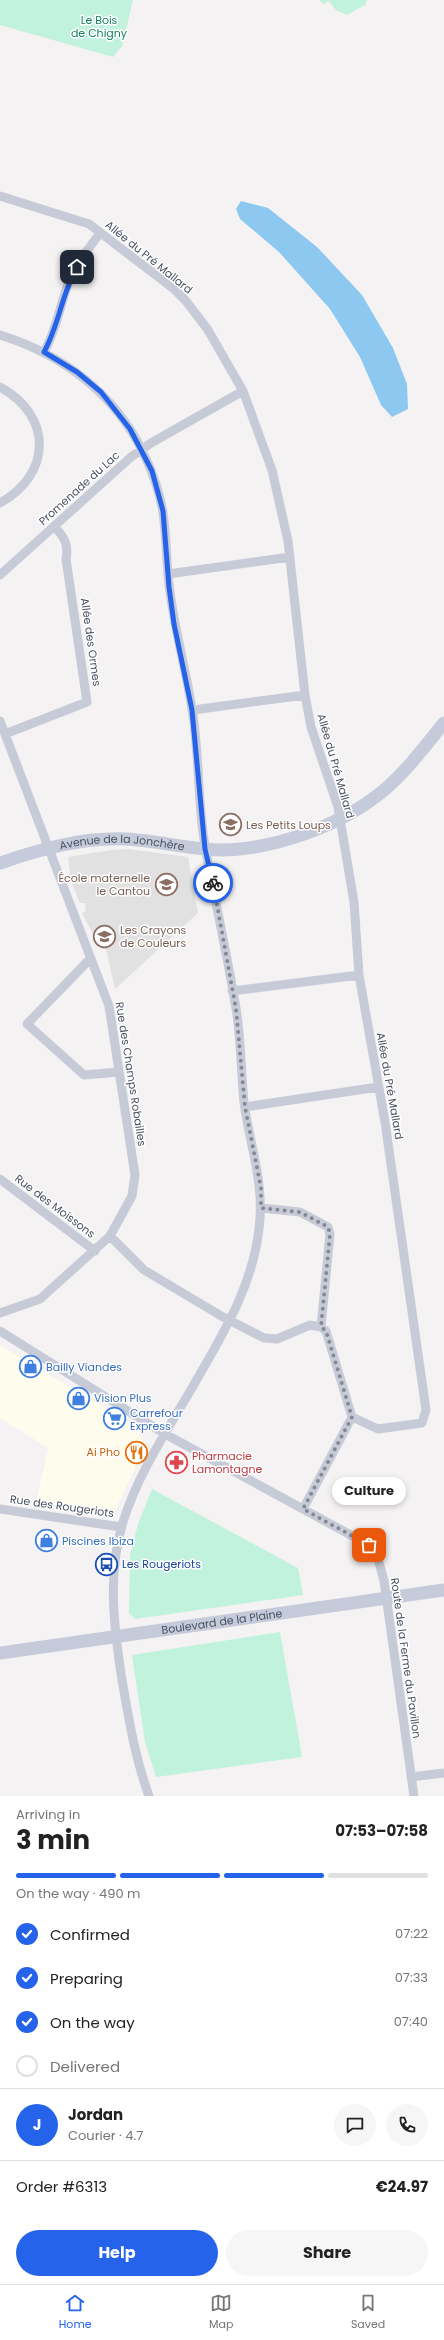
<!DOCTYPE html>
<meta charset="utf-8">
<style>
body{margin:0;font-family:Poppins,sans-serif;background:#f6f6f6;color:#222;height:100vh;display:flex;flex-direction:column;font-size:15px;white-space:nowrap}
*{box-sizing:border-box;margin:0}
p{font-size:13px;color:#767676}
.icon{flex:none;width:22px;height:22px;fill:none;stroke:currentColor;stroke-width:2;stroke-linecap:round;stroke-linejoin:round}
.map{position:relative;height:1796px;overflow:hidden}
.drawer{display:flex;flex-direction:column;background:#fff;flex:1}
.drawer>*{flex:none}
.pin{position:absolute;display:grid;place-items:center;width:34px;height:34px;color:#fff;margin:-17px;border-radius:8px;box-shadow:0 2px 6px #0006}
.courier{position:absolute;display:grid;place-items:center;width:40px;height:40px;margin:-20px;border:3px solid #2563eb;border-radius:50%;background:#fff;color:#222;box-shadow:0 1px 5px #0007}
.bubble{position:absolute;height:28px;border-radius:14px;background:#fff;box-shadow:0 2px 6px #0003;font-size:13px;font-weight:700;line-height:28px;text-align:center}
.overview em{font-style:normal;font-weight:700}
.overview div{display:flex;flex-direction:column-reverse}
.overview{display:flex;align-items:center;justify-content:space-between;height:68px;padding:0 16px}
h1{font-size:26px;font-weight:700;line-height:30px}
.bar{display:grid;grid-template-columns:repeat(4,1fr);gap:6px 4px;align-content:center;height:48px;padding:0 16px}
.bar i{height:5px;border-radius:3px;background:#e0e0e0}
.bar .current{background:#2563eb}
.bar p{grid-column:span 4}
.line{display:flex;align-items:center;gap:10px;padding:0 16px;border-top:1px solid #e0e0e0}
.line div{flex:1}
.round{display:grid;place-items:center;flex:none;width:42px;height:42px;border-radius:21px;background:#f6f6f6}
ol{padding:0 16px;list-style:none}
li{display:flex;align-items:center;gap:12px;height:44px}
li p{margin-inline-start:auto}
li .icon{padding:4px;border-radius:50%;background:#2563eb;color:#fff;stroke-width:4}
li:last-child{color:#767676}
li i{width:22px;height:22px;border:2px solid #e0e0e0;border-radius:50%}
.action{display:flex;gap:8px;margin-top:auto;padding:8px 16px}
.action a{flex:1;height:46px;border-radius:24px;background:#2563eb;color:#fff;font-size:16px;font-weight:700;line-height:46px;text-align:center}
.action a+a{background:#f6f6f6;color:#222}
.tabs{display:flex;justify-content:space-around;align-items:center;height:56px;border-top:1px solid #e0e0e0;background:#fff;font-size:11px;color:#767676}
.tabs a{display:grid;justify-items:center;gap:2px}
.tabs .current{color:#2563eb}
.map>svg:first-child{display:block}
.commercial{fill:#fdfced}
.education{fill:#e2e1e1}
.green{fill:#c1f2dd}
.water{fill:#8dc8f0}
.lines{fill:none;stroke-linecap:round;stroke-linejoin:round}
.street{stroke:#c6cbd7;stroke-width:9}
.secondary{stroke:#c5cbdb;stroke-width:13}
.done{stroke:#858994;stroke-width:4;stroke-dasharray:0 7.2}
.route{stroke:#2563eb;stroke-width:5}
.labels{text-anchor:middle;stroke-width:3;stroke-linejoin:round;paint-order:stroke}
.park-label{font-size:11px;fill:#158160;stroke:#fff}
.street-label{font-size:11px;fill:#495161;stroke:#fff}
.education-label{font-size:11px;fill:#785e54;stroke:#fff;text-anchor:start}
.shop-label{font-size:11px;fill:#366cbe;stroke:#fff;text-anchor:start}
.food-label{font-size:11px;fill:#c56008;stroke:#fff;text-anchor:end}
.health-label{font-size:11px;fill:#be3a42;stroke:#fff;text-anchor:start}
.transit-label{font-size:11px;fill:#164399;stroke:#fff;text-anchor:start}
</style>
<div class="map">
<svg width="444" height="1796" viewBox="0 0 444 1796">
<rect width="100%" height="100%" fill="#f4f2f2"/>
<path class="commercial" d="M0 1345 140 1429 144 1449 116 1509 107 1514 36 1503 48 1448 0 1418Z"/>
<path class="education" d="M129 849 188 857 198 913 115 989 106 949H101L98 933 93 934 82 913 86 911 85 903H80L68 874 70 873 68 857 111 850Z"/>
<path class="green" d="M0 0H133L122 46 113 57 0 25Z
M319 0H367L365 5 347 15 336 10 329 1 323 4Z
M152 1489 298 1568 303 1595 135 1619 129 1613 130 1555 138 1524Z
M280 1632 302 1757 156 1777 145 1742 132 1655Z"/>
<path class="water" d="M241 201 268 208 317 247 362 295 393 348 407 384 408 409 392 417 381 405 360 357 330 309 279 252 240 219 236 209Z"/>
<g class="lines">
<path class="street" d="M0 196 89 224 174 289 186 301 208 330 243 391 272 470 288 541 305 695 311 727 338 807 354 902 359 975 385 1122 426 1410 422 1423 378 1429 352 1417
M0 335C62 354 114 393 143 452 152 471 160 492 163 513 167 539 166 566 170 592 175 631 186 670 192 709 200 756 197 805 206 852 216 904 227 955 236 1008 241 1039 241 1071 244 1103 250 1146 265 1185 259 1229 252 1289 221 1337 192 1388 166 1432 138 1474 123 1522 107 1574 114 1628 122 1680 129 1720 135 1758 149 1796
M44 352C58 328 60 301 71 277 78 261 90 247 100 233
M0 387C53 416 52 474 0 503
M168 574 290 557
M0 575 131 457 151 443 243 391
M193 710 305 695
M0 721 109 1006 135 1175 132 1196 110 1236 40 1299 0 1313
M5 734 87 702 66 559C69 544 64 537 54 526
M90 959 27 1024 84 1075 119 1072
M232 991 359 975
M245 1107 378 1087
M0 1179 95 1251
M261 1208 300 1212 328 1227 330 1234 321 1327
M110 1236 144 1270 223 1317 264 1338 277 1339 310 1325 321 1327 326 1331 352 1417 303 1509
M0 1331 165 1434 371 1546 376 1551 384 1581 414 1796
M0 1509 121 1527
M411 1777 444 1773"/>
<g class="secondary">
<path id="s1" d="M0 863C41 849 83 837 127 839 158 841 189 849 220 850 274 850 342 825 383 791 406 772 425 746 444 723"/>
<path id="s2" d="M0 1653 444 1590"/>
</g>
</g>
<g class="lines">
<path class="done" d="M213 883 236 1009 245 1107 261 1188V1208L300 1212 328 1227 330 1234 321 1327 326 1331 352 1417 303 1509 369 1545"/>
<path class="route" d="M77 267C62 293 59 325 44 352L77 372 101 392 130 429 152 471 163 511 169 587 174 624 192 710 205 849 213 883"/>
</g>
<defs>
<symbol id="school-ring" viewBox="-11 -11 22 22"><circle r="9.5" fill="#fff" stroke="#8d6e63" stroke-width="1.5"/><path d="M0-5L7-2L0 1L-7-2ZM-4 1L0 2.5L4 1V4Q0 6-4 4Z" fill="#8d6e63"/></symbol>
<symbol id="shop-ring" viewBox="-11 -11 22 22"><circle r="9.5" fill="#fff" stroke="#3f7fe0" stroke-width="1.5"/><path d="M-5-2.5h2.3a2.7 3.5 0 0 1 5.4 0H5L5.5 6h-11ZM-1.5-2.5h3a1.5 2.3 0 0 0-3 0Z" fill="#3f7fe0"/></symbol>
<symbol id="supermarket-ring" viewBox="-11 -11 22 22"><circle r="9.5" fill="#fff" stroke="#3f7fe0" stroke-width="1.5"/><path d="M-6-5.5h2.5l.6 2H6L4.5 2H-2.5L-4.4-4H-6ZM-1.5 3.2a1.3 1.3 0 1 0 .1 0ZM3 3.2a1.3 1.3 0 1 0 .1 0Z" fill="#3f7fe0"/></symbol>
<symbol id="restaurant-ring" viewBox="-11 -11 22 22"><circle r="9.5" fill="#fff" stroke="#e8710a" stroke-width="1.5"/><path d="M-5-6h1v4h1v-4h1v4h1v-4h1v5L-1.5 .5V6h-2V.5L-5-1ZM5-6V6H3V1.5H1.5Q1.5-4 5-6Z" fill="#e8710a"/></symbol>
<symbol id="pharmacy-ring" viewBox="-11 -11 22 22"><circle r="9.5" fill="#fff" stroke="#e0444e" stroke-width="1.5"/><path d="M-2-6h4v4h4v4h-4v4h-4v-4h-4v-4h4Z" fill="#e0444e"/></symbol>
<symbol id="bus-ring" viewBox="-11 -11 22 22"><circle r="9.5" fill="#fff" stroke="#1a4fb4" stroke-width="1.5"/><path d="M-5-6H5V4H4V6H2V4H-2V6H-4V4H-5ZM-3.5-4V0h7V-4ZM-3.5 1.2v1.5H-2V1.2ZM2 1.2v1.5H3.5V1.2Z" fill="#1a4fb4"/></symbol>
</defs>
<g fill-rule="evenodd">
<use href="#school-ring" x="218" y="812" width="25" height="25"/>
<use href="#school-ring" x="154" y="872" width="25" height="25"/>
<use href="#school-ring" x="92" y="924" width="25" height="25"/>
<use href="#shop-ring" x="18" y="1354" width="25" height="25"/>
<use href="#shop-ring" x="66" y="1386" width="25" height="25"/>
<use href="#supermarket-ring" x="102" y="1406" width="25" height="25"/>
<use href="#restaurant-ring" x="124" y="1440" width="25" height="25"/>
<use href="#pharmacy-ring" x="164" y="1450" width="25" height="25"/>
<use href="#shop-ring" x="34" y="1528" width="25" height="25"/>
<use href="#bus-ring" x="94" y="1552" width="25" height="25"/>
</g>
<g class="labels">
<g class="park-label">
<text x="99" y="24">Le Bois<tspan x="99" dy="13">de Chigny</tspan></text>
</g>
<g class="street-label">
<text transform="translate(149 257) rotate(39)" y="4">Allée du Pré Mallard</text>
<text transform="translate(79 488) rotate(-42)" y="4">Promenade du Lac</text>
<text transform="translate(91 642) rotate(82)" y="4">Allée des Ormes</text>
<text transform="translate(336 766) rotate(74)" y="4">Allée du Pré Mallard</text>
<text dy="4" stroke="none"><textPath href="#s1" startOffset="125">Avenue de la Jonchère</textPath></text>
<text transform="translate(131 1074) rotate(81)" y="4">Rue des Champs Robailles</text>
<text transform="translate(390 1086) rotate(80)" y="4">Allée du Pré Mallard</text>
<text transform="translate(55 1206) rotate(37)" y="4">Rue des Moissons</text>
<text transform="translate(62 1506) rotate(8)" y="4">Rue des Rougeriots</text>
<text dy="4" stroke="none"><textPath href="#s2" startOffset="224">Boulevard de la Plaine</textPath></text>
<text transform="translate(406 1658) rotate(82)" y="4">Route de la Ferme du Pavillon</text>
</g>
<g class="education-label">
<text x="246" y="829">Les Petits Loups</text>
<text x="150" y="882" text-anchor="end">École maternelle<tspan x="150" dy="13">le Cantou</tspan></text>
<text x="120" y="934">Les Crayons<tspan x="120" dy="13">de Couleurs</tspan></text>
</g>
<g class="shop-label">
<text x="46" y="1371">Bailly Viandes</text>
<text x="94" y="1402">Vision Plus</text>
<text x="130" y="1417">Carrefour<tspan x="130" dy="13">Express</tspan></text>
<text x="62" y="1545">Piscines Ibiza</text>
</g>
<g class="food-label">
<text x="120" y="1456">Ai Pho</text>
</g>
<g class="health-label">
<text x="192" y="1460">Pharmacie<tspan x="192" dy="13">Lamontagne</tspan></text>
</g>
<g class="transit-label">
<text x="122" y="1568">Les Rougeriots</text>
</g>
</g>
</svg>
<div class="pin" style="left:369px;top:1545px;background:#ea580c"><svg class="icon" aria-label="bag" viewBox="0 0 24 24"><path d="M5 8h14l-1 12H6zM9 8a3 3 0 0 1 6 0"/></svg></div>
<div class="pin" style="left:77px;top:267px;background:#1f2937"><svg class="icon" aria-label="home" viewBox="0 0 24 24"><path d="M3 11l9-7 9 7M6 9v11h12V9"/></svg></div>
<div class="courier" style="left:213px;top:883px"><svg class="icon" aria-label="bike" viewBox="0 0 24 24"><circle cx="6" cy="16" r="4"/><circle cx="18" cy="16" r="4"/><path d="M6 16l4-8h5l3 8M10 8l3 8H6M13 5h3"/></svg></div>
<div class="bubble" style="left:332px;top:1477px;width:74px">Culture</div>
</div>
<section class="drawer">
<div class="overview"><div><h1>3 min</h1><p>Arriving in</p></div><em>07:53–07:58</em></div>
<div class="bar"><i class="current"></i><i class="current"></i><i class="current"></i><i></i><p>On the way · 490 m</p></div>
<ol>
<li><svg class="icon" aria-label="check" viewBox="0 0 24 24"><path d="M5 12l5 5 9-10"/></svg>Confirmed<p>07:22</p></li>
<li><svg class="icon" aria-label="check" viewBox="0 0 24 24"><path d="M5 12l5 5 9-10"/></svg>Preparing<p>07:33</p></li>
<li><svg class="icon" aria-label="check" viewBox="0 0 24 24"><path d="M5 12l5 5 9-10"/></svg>On the way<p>07:40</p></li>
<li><i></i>Delivered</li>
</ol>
<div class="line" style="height:72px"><b class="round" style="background:#2563eb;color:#fff">J</b><div><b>Jordan</b><p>Courier · 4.7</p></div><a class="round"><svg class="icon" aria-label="chat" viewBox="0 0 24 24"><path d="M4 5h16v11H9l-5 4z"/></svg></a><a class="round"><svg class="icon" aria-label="phone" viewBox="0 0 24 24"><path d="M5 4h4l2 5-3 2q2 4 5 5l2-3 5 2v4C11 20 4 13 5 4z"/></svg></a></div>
<div class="line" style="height:52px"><div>Order #6313</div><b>€24.97</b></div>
<div class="action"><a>Help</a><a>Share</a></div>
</section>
<nav class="tabs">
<a class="current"><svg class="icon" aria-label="home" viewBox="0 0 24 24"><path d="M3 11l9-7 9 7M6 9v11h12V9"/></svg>Home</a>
<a><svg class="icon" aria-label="map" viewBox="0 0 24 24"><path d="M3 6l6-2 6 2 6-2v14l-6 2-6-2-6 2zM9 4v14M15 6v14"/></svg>Map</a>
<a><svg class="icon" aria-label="saved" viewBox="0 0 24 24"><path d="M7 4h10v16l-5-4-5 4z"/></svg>Saved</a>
</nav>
